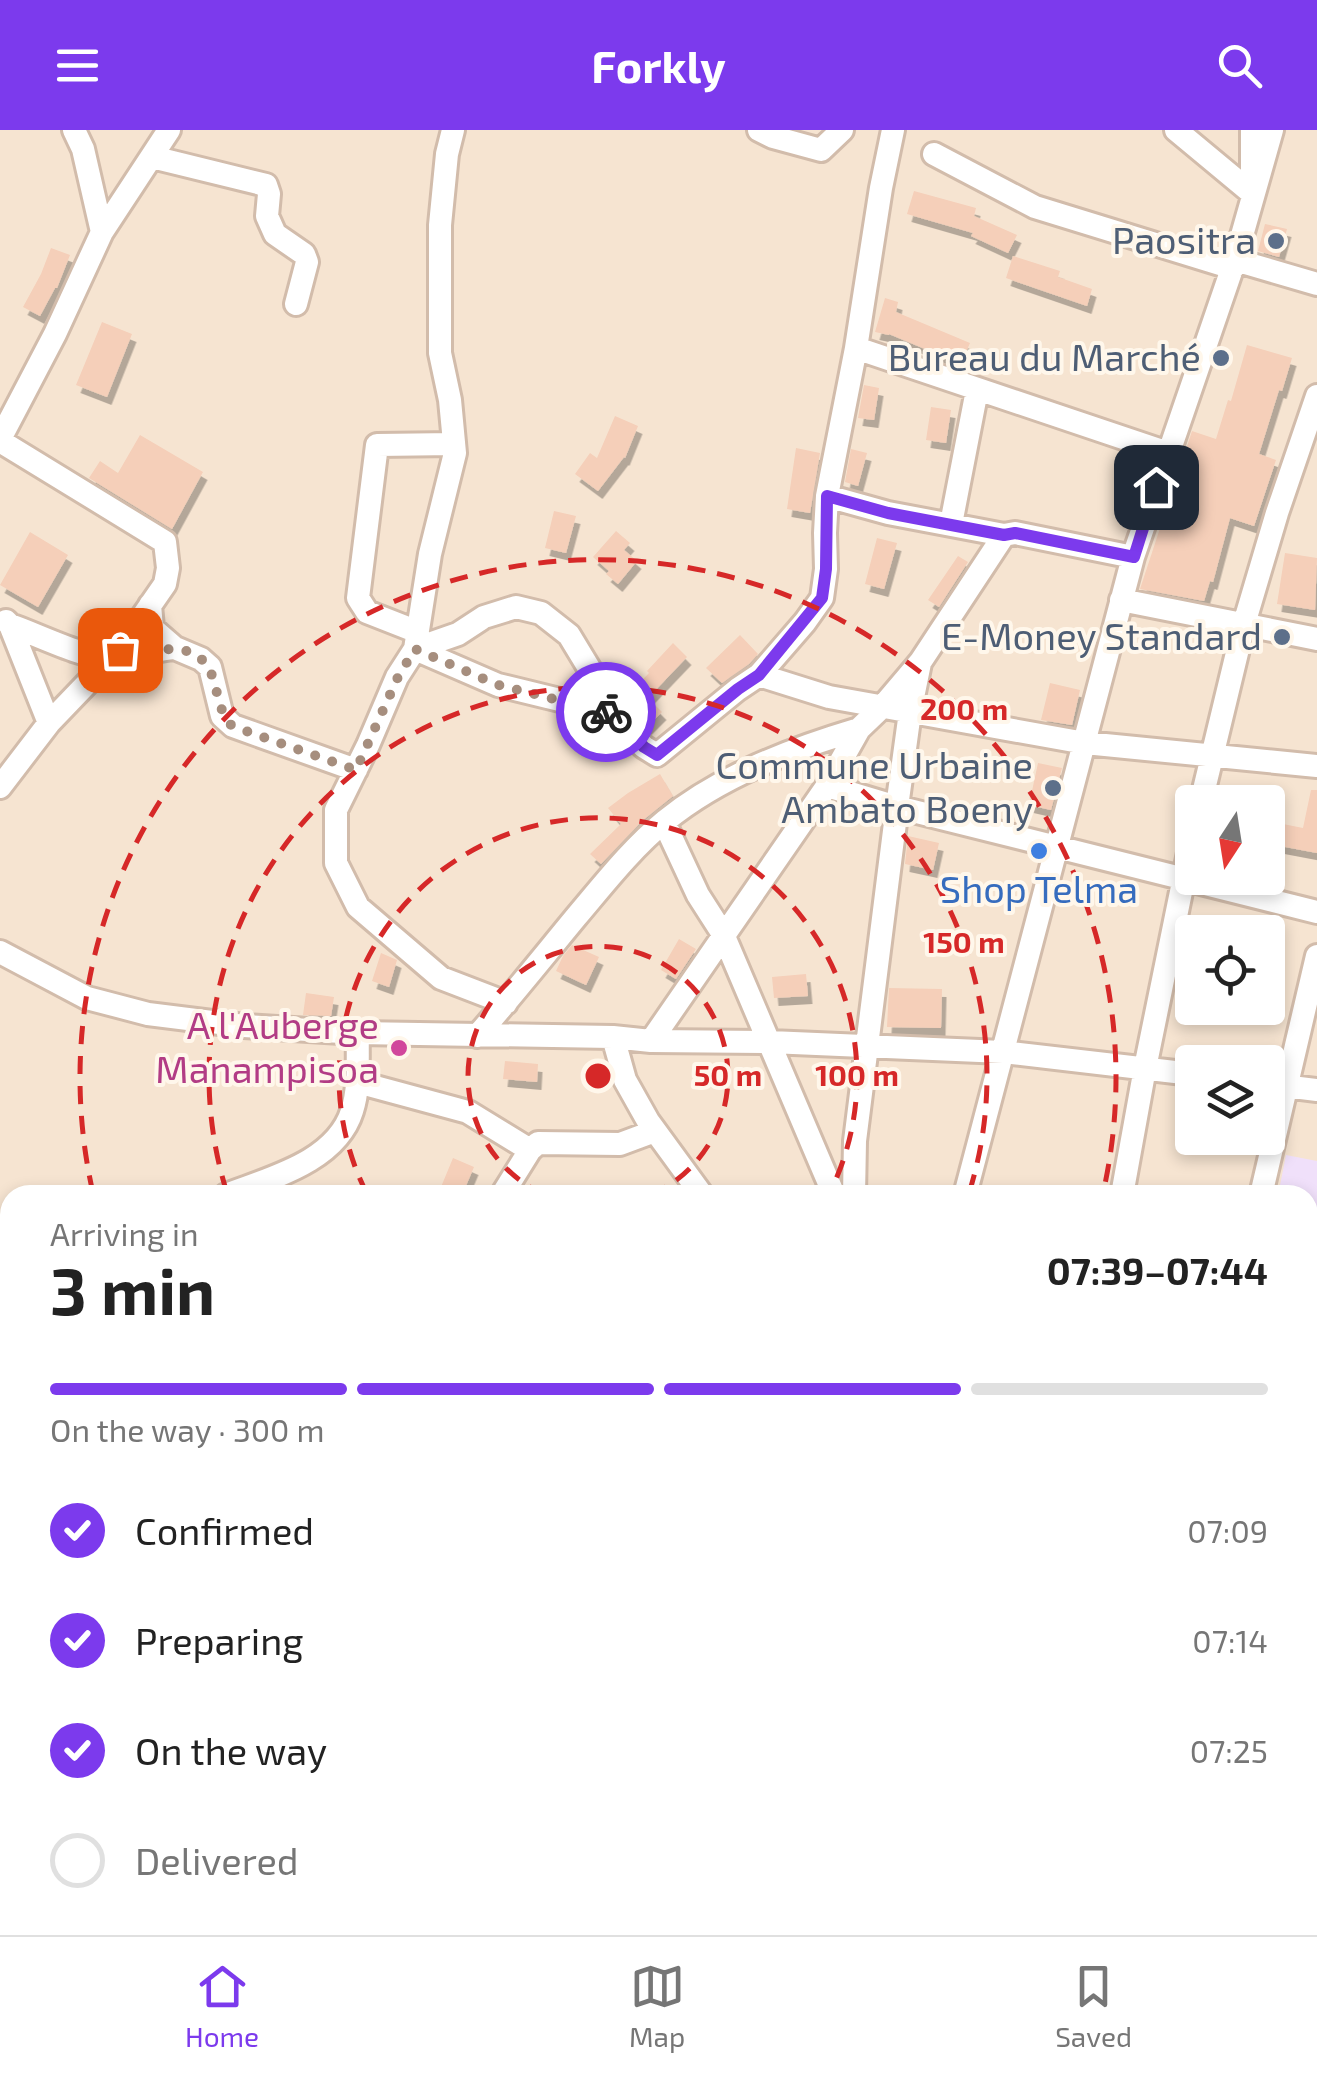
<!DOCTYPE html>
<meta charset="utf-8">
<style>
body{margin:0;font-family:"Exo 2",sans-serif;background:#f2f2f2;color:#222;height:100vh;display:flex;flex-direction:column;font-size:38px;white-space:nowrap}
*{box-sizing:border-box;margin:0}
p{font-size:32px;color:#767676}
.icon{flex:none;width:55px;height:55px;fill:none;stroke:currentColor;stroke-width:2;stroke-linecap:round;stroke-linejoin:round}
.map{position:relative;flex:1;overflow:hidden}
.side{position:absolute;left:0px;top:1055px;width:1318px;height:750px;display:flex;flex-direction:column;background:#fff;border-radius:30px 30px 0 0;box-shadow:0 5px 15px #0003}
.side>*{flex:none}
.needle{width:65px;rotate:192deg}
.tools{position:absolute;left:1175px;top:655px;display:grid;gap:20px}
.tools a{display:grid;place-items:center;width:110px;height:110px;border-radius:10px;background:#fff;box-shadow:0 5px 15px #0003;font-size:50px}
.pin{position:absolute;display:grid;place-items:center;width:85px;height:85px;color:#fff;margin:-42px;border-radius:20px;box-shadow:0 5px 15px #0006}
.courier{position:absolute;display:grid;place-items:center;width:100px;height:100px;margin:-50px;border:8px solid #7c3aed;border-radius:50%;background:#fff;color:#222;box-shadow:0 2px 12px #0007}
.headline em{font-style:normal;font-weight:700}
.headline div{display:flex;flex-direction:column-reverse}
.headline{display:flex;align-items:center;justify-content:space-between;height:170px;padding:0 50px}
h1{font-size:65px;font-weight:700;line-height:75px}
.bar{display:grid;grid-template-columns:repeat(4,1fr);gap:15px 10px;align-content:center;height:120px;padding:0 50px}
.bar i{height:12px;border-radius:8px;background:#e0e0e0}
.bar .current{background:#7c3aed}
.bar p{grid-column:span 4}
ol{padding:0 50px;list-style:none}
li{display:flex;align-items:center;gap:30px;height:110px}
li p{margin-inline-start:auto}
li .icon{padding:10px;border-radius:50%;background:#7c3aed;color:#fff;stroke-width:4}
li:last-child{color:#767676}
li i{width:55px;height:55px;border:5px solid #e0e0e0;border-radius:50%}
header{display:flex;justify-content:space-between;align-items:center;height:130px;padding:0 50px;background:#7c3aed;color:#fff;font-size:45px;font-weight:700}
.tabs{display:flex;justify-content:space-around;align-items:center;height:140px;border-top:2px solid #e0e0e0;background:#fff;font-size:28px;color:#767676}
.tabs a{display:grid;justify-items:center;gap:5px}
.tabs .current{color:#7c3aed}
.map>svg:first-child{display:block}
.residential{fill:#f6e4d1;fill-rule:evenodd}
.education{fill:#f0e0fa}
.building{fill:#f5cfb9;filter:url(#shadow)}
.lines{fill:none;stroke-linecap:round;stroke-linejoin:round}
.minor-casing{stroke:#d2bcab;stroke-width:28}
.minor{stroke:#fff;stroke-width:22}
.done{stroke:#a68e7e;stroke-width:10;stroke-dasharray:0 18}
.route{stroke:#7c3aed;stroke-width:12}
.ring{fill:none;stroke:#d62828;stroke-width:5;stroke-dasharray:18 12}
.service-dot{fill:#5c6f8a;stroke:#fff7eb;stroke-width:4}
.shop-dot{fill:#3f7fe0;stroke:#fff7eb;stroke-width:4}
.hotel-dot{fill:#d1479c;stroke:#fff7eb;stroke-width:4}
.labels{text-anchor:middle;stroke-width:8;stroke-linejoin:round;paint-order:stroke}
.service-label{font-size:38px;fill:#4e5e75;stroke:#fff7eb;text-anchor:end}
.shop-label{font-size:38px;fill:#366cbe;stroke:#fff7eb}
.hotel-label{font-size:38px;fill:#b23c85;stroke:#fff7eb;text-anchor:end}
.centre{fill:#d62828;stroke:#fff7eb;stroke-width:5}
.ring-label{font-size:30px;text-anchor:middle;font-weight:bold;fill:#d62828;stroke:#fff7eb;stroke-width:8;stroke-linejoin:round;paint-order:stroke}
</style>
<header><svg class="icon" aria-label="menu" viewBox="0 0 24 24"><path d="M4 6h16M4 12h16M4 18h16"/></svg>Forkly<svg class="icon" aria-label="search" viewBox="0 0 24 24"><circle cx="10" cy="10" r="6"/><path d="M15 15l6 6"/></svg></header>
<div class="map">
<svg width="1317" height="1805" viewBox="0 0 1317 1805">
<defs>
<filter id="shadow"><feDropShadow dx="4.5" dy="8" stdDeviation="0" flood-color="#0004"/></filter>
</defs>
<rect width="100%" height="100%" fill="#fef3e3"/>
<path class="residential" d="M0 0H1317V1805H0ZM1192 672H1268V748H1192ZM1192 802H1268V878H1192ZM1192 932H1268V1008H1192ZM10 1065H1308V1795H10Z"/>
<path class="education" d="M1286 1025 1317 1031V1207L1308 1205V1065H1278Z"/>
<path class="building" d="M914 61 976 78 974 86 1017 105 1008 123 971 106 973 103 907 84Z
M1265 94 1287 99 1279 127 1258 121Z
M51 118 70 125 57 158H55L40 186 23 177 41 144Z
M1013 126 1060 141 1058 147 1092 159 1087 176 1006 148Z
M885 168 898 172 896 182 970 213 961 234 889 204V205L875 202Z
M102 192 132 204 107 267 76 255Z
M1247 215 1292 228 1282 261 1279 260 1259 324 1276 330 1254 396 1230 388 1213 452 1210 451 1204 471 1140 459 1192 301 1216 309 1228 270 1231 271Z
M864 255 879 258 874 290 858 288Z
M931 277 951 280 946 313 926 310Z
M615 286 638 296 625 328 624 327 598 361 575 344 590 323 597 328Z
M140 305 203 342 172 399 89 348 100 331 118 343Z
M796 318 820 323 810 383 787 379Z
M851 319 867 323 858 356 845 352Z
M554 381 576 386 566 423 545 418Z
M616 401 630 413 624 420 637 431 618 454 606 444 609 441 593 427Z
M30 402 68 425 38 477 0 455Z
M877 408 897 413 884 459 865 454Z
M1285 423 1317 428 1315 480 1277 474Z
M958 426 968 432 939 477 928 470Z
M740 505 758 524 749 534 722 553 706 538Z
M673 513 687 527 648 568 662 582 646 598 621 572 649 543 647 541Z
M1050 553 1080 560 1072 595 1041 590Z
M1038 633 1062 638 1051 680 1029 675Z
M660 644 673 666 642 691 601 734 590 724 621 694 608 678 628 663Z
M1311 660H1317V723L1280 716 1274 746H1268V691L1303 698Z
M908 706 939 713 933 740 905 734Z
M679 809 696 819 676 849 661 840Z
M572 815 599 827 586 855 556 841 563 826Z
M381 823 397 830 389 857 372 851Z
M806 844 808 866 774 868 772 847Z
M889 858 942 859 941 898 887 897Z
M306 863 334 867 331 886 303 885Z
M505 931 538 934 537 952 503 949Z
M453 1028 474 1037 462 1065 441 1057Z"/>
<g class="lines">
<defs>
<path id="minor" d="M74 0 83 19 102 102
M453 0 447 24 440 95V223L450 270 455 323 430 424 415 519 397 547 368 615 336 680V733L358 777 441 848 506 873
M759 0 773 7 821 20 842 0
M1176 0 1253 64
M1252 0V40
M934 24 1035 77 1233 138
M152 27 266 55 269 64 267 86 275 104 304 124 307 132 296 174
M1235 130 1317 154
M856 218 1168 323
M0 309 55 204 102 102 169 0
M0 311 165 412 168 438 165 454 120 519 49 593 0 657
M827 366 888 383 1004 405
M951 394 977 260
M1121 470 1317 509
M150 475 152 498 175 518 201 529 210 537 222 586 233 596 356 640
M6 491 10 495 49 593
M10 495C36 504 88 530 114 529 135 528 154 519 175 518
M418 502 367 482 358 468 377 315 454 314
M415 519 458 504 484 487 516 477 541 483 569 505 592 543 609 582 644 617 657 625 738 559 759 545 805 492 822 468 826 439 825 403 827 366 856 218 881 58 893 0
M415 519 498 555 609 582
M759 545 829 567 1085 613 1317 636
M827 656 897 677 1317 782
M1201 672 1244 494 1277 383 1317 266
M664 692 698 765 723 804 834 1065
M0 822 87 868 148 884 244 896 358 903 613 907 651 911 770 912 1003 922 1192 944
M477 906C511 867 543 827 576 787 604 754 631 719 665 691 720 646 792 619 859 599
M613 907 625 950 648 991 702 1065
M651 911 827 656 859 599 882 577 921 531 1004 405 1015 403 1133 427
M357 952 468 982 530 1020
M1268 954 1317 960
M226 1065C270 1048 336 1032 352 981 360 957 357 928 358 903
M502 1065 530 1020 538 1013 620 1014 655 1001
M854 1065 855 1011 897 677 910 582 920 533
M965 1065 1133 427 1235 130 1272 0
M1122 1065 1145 938 1192 708
M1261 1065 1317 826
M0 1134 10 1125
M1308 1397 1317 1403
M0 1489 10 1491
M0 1738 10 1742
M1144 1795 1145 1805
M1179 1795 1185 1805
M322 1805 327 1795
M830 1805 832 1795
M1003 1805 1008 1795"/>
</defs>
<use href="#minor" class="minor-casing"/>
<use href="#minor" class="minor"/>
</g>
<g class="lines">
<path class="done" d="M120 520 111 530C147 523 201 501 214 552 219 569 220 583 232 596L356 640 398 547 415 519 498 555 606 582"/>
<path class="route" d="M606 582 644 617 657 625 738 559 759 545 822 468 826 439 827 366 888 383 1004 405 1015 403 1134 427 1156 357"/>
</g>
<g class="ring">
<path d="M545 1065A130 130 0 1 1 651 1065"/>
<path d="M367 1064A259 259 0 1 1 829 1064"/>
<path d="M227 1063A389 389 0 1 1 969 1063"/>
<path d="M93 1063A518 518 0 1 1 1103 1063"/>
</g>
<g class="service-dot">
<circle cx="1276" cy="111" r="10"/>
<circle cx="1221" cy="228" r="10"/>
<circle cx="1282" cy="507" r="10"/>
<circle cx="1053" cy="658" r="10"/>
</g>
<circle class="shop-dot" cx="1039" cy="721" r="10"/>
<circle class="hotel-dot" cx="399" cy="918" r="10"/>
<g class="labels">
<g class="service-label">
<text x="1256" y="124">Paositra</text>
<text x="1201" y="241">Bureau du Marché</text>
<text x="1262" y="520">E-Money Standard</text>
<text x="1033" y="649">Commune Urbaine<tspan x="1033" dy="44">Ambato Boeny</tspan></text>
</g>
<g class="shop-label">
<text x="1039" y="773">Shop Telma</text>
</g>
<g class="hotel-label">
<text x="379" y="909">A l'Auberge<tspan x="379" dy="44">Manampisoa</tspan></text>
</g>
</g>
<circle cx="598" cy="946" r="15" class="centre"/>
<g class="ring-label">
<text x="964" y="590">200 m</text>
<text x="964" y="823">150 m</text>
<text x="728" y="956">50 m</text>
<text x="857" y="956">100 m</text>
</g>
</svg>
<div class="tools">
<a><svg class="needle" viewBox="-14 -14 28 28"><path d="M0-13l5 13h-10z" fill="#e53935"/><path d="M0 13l5-13h-10z" fill="#767676"/></svg></a>
<a><svg class="icon" aria-label="locate" viewBox="0 0 24 24"><circle cx="12" cy="12" r="6"/><path d="M12 2v4M12 18v4M2 12h4M18 12h4"/></svg></a>
<a><svg class="icon" aria-label="layers" viewBox="0 0 24 24"><path d="M12 4l9 5-9 5-9-5zM3 14l9 5 9-5"/></svg></a>
</div>
<div class="pin" style="left:120px;top:520px;background:#ea580c"><svg class="icon" aria-label="bag" viewBox="0 0 24 24"><path d="M5 8h14l-1 12H6zM9 8a3 3 0 0 1 6 0"/></svg></div>
<div class="pin" style="left:1156px;top:357px;background:#1f2937"><svg class="icon" aria-label="home" viewBox="0 0 24 24"><path d="M3 11l9-7 9 7M6 9v11h12V9"/></svg></div>
<div class="courier" style="left:606px;top:582px"><svg class="icon" aria-label="bike" viewBox="0 0 24 24"><circle cx="6" cy="16" r="4"/><circle cx="18" cy="16" r="4"/><path d="M6 16l4-8h5l3 8M10 8l3 8H6M13 5h3"/></svg></div>
<section class="side">
<div class="headline"><div><h1>3 min</h1><p>Arriving in</p></div><em>07:39–07:44</em></div>
<div class="bar"><i class="current"></i><i class="current"></i><i class="current"></i><i></i><p>On the way · 300 m</p></div>
<ol>
<li><svg class="icon" aria-label="check" viewBox="0 0 24 24"><path d="M5 12l5 5 9-10"/></svg>Confirmed<p>07:09</p></li>
<li><svg class="icon" aria-label="check" viewBox="0 0 24 24"><path d="M5 12l5 5 9-10"/></svg>Preparing<p>07:14</p></li>
<li><svg class="icon" aria-label="check" viewBox="0 0 24 24"><path d="M5 12l5 5 9-10"/></svg>On the way<p>07:25</p></li>
<li><i></i>Delivered</li>
</ol>
</section>
</div>
<nav class="tabs">
<a class="current"><svg class="icon" aria-label="home" viewBox="0 0 24 24"><path d="M3 11l9-7 9 7M6 9v11h12V9"/></svg>Home</a>
<a><svg class="icon" aria-label="map" viewBox="0 0 24 24"><path d="M3 6l6-2 6 2 6-2v14l-6 2-6-2-6 2zM9 4v14M15 6v14"/></svg>Map</a>
<a><svg class="icon" aria-label="saved" viewBox="0 0 24 24"><path d="M7 4h10v16l-5-4-5 4z"/></svg>Saved</a>
</nav>
